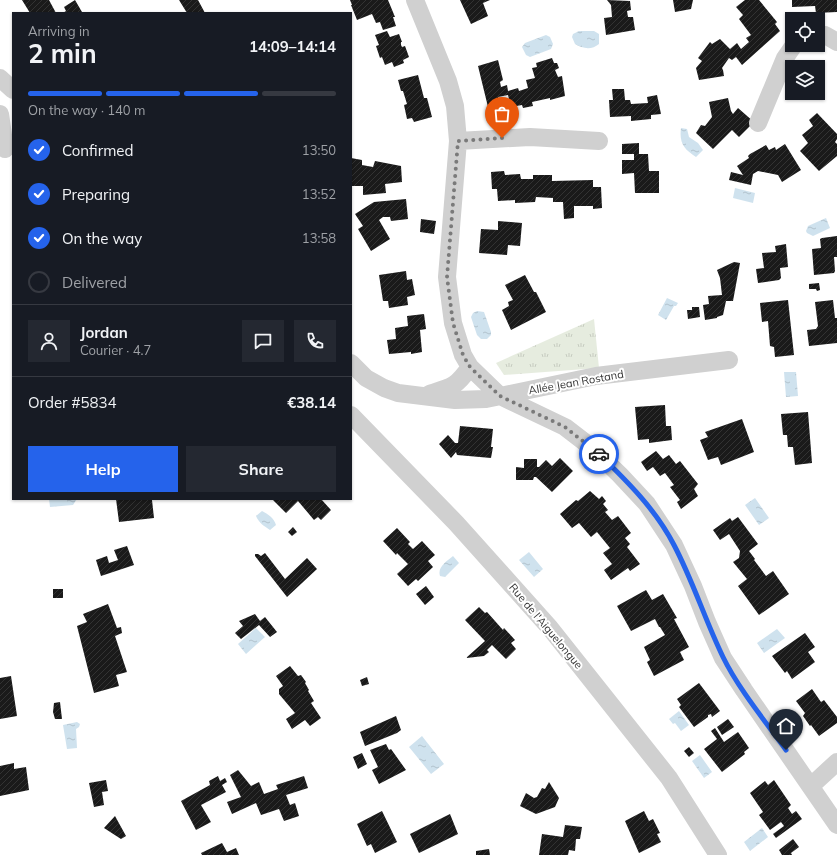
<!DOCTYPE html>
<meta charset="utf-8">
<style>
body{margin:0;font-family:Mulish,sans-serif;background:#242831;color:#f1f3f6;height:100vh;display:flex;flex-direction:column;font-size:15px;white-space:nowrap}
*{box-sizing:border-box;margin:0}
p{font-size:13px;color:#9ea1a6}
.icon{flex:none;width:22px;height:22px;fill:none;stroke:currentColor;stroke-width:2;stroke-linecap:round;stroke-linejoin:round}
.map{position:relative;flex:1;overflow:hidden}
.sheet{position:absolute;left:12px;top:12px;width:340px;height:488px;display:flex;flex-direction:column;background:#171b24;border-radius:0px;box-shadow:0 1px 3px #0004}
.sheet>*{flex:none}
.controls{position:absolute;left:785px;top:12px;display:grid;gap:8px}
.controls a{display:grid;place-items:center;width:40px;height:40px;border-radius:0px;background:#171b24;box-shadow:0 1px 3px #0004;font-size:20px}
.pin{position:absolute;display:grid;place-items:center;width:34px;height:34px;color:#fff;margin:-41px -17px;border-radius:50% 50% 50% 0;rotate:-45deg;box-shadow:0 0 4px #0007}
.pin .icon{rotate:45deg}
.courier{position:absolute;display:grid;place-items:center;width:40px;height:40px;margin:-20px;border:3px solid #2563eb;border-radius:50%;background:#fff;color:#222;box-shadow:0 1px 5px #0007}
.summary em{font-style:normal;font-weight:700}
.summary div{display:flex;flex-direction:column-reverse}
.summary{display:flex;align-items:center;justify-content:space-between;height:68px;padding:0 16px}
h1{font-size:26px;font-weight:700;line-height:30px}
.bar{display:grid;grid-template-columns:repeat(4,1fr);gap:6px 4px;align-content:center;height:48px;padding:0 16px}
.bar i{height:5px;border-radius:3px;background:#363941}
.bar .active{background:#2563eb}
.bar p{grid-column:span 4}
.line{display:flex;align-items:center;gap:10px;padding:0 16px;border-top:1px solid #363941}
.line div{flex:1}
.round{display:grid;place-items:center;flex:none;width:42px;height:42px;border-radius:0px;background:#242831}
ol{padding:0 16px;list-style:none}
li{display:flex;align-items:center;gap:12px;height:44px}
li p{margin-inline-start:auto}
li .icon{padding:4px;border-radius:50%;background:#2563eb;color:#fff;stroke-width:4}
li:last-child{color:#9ea1a6}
li i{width:22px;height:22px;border:2px solid #363941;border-radius:50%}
.cta{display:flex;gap:8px;margin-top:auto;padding:8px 16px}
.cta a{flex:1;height:46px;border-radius:0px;background:#2563eb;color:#fff;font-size:16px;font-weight:700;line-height:46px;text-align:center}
.cta a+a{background:#242831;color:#f1f3f6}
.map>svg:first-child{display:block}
.grass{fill:url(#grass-tufts)}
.water{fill:url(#water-ripples)}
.building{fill:url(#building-hatch)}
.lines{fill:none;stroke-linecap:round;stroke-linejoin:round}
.minor{stroke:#d0d0d0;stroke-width:18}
.done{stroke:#7a7a7a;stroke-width:4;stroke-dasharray:0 7.2}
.route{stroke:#2563eb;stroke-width:5}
.labels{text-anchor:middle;stroke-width:4;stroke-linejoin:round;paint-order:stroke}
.street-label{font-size:11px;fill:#333;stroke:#fff}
</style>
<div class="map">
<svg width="837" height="855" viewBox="0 0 837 855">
<defs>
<pattern id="grass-tufts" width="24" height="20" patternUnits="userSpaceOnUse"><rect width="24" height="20" fill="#e6ecdf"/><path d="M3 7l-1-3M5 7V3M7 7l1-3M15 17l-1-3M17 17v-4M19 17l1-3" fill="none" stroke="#c6cbc0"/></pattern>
<pattern id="water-ripples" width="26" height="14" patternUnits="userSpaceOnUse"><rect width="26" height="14" fill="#cfe2ee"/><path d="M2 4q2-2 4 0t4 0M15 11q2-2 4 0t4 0" fill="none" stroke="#b2c2cd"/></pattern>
<pattern id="building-hatch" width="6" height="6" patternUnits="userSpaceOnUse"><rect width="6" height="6" fill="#1a1a1a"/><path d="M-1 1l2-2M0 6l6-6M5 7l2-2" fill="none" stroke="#333"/></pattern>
</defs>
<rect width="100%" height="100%" fill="#fff"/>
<path class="grass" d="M594 319 599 368 504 375 496 363Z"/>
<path class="water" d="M579 31H594L599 34V44C592 50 583 49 575 44L572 37 573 34Z
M546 35 550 37 553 44 551 49 530 57 526 55 522 47 525 43Z
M681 128 687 129 689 137 698 143 703 150 696 157C684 149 679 143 681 128Z
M735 188 755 193 753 203 733 198Z
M826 218 830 228 813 236 807 233 806 231 808 226Z
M667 298 678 303 676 306H674L666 320 658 315Z
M477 311 484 312 491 332V335L487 339H481L477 335 471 317 473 313Z
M784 372H796L798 396 786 397Z
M755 498 769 518 759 525 745 505Z
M49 499H77L73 505 50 507Z
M262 511C268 514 274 518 276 525L270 530C264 526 259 523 256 516Z
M529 552 543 569 534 577 519 560Z
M453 556 459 563 445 577 440 576C437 567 447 561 453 556Z
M256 628 265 637 246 654 238 644Z
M777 629 785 638 764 653 757 643Z
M679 711 689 725 681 731 675 723 673 724 669 719Z
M77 722 80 724 79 727 76 729 77 748 67 749 63 725Z
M422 736 444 764 431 774 409 747Z
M700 755 712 772 704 778 692 761Z
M762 828 768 837 750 851 744 842Z"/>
<path class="building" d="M22 0H49L56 13H30Z
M75 0 82 12 63 13 66 11 64 7Z
M179 0H198L205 13H187Z
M350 0H388L395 17H393L396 26 383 30 380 22 376 23 372 14 357 20 351 5H352Z
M460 0H490L483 3 488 16 471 24Z
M607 0 630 1 631 10 627 11 628 17H633L635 30 606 35 604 18 612 17 611 5Z
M673 0H693L691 9 675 12Z
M745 0H759L777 22 775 24 780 31 742 65 736 57 732 60 729 58 722 68 723 70 724 76 699 80 696 68 702 61 698 58 710 42 712 44 720 39 730 49 737 43 741 49 749 42 746 38 751 35 739 19 743 15 736 7Z
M792 0H837V12L816 13 815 6 792 7Z
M387 31 390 37 399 34 402 42H401V45L402 47 405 46 409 57 403 60 404 63 394 67 392 62 385 65 382 57 380 58 376 46 379 45 375 35Z
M552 58 554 63H557L559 68 555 70 558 77 562 76 565 96 550 100V98L532 102 533 106 523 108 522 105 511 107 508 95 498 97 500 104 488 107 478 66 498 60 503 80 500 82 501 87 507 85 508 91 518 88 519 91 528 88 526 80 535 78 532 68 537 67 536 63Z
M418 75 424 98H427L432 117 414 122 412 118 407 119 404 105 407 104 403 91H401L398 80Z
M612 89H624L625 100H630L631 104 648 103 647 97 657 95 661 114 651 115V119L631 121V116L610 117 609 100H613Z
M728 98 731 111 733 114 738 108 754 122 739 137 732 130 713 149 696 133 701 125 705 126 712 117 709 102Z
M817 113 837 134V139L835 142 837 144V156L819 171 800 151 808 143 802 135 813 126 809 120Z
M639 143V154H648L649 171H659V193H635L634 173 622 174V160H634V154H622V144Z
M785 144 801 170 782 182 778 175 758 171 753 174 751 185 729 180 731 172 743 175 737 166 749 158 748 156 750 154 766 145 769 150 775 147 776 150Z
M351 158 362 160V165L373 167 375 161 401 166 402 182 385 184 386 193 363 195V186H351Z
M504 171 505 175 520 174 521 179H533V175H552V181L593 180V187H601L602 208 593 209V206H574V218L564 219 563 202H553V198L536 197 535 202 515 203V200L498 201 497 189H492L491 172Z
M406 199 408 219 391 221 390 217H383L379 220 390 239 371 251 358 229 363 226 355 214 374 202Z
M421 219 436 221 434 234 420 232Z
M498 221 522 223 520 246 508 245 507 255 479 253 481 229 498 230Z
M837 236V257H834L835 271 834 273 814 275 812 249 821 248 820 239 822 238Z
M786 244 788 267 780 268 781 278 779 280 758 283 756 269 764 268 762 253 776 252 775 246Z
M734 262 740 263 733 301H726L723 315 717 317V318L705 320 703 305 709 304 708 296 722 295 720 278 717 270Z
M406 271 407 280 412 279 415 295 407 297 408 305 389 308 388 301H383L379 275Z
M525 275 534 292H536L546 312 511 330 502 310 509 306 508 302 513 300 505 285Z
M819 283 820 290 817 291 816 289H809V284Z
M788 300 794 355 775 357 774 347 770 346 768 321 762 322 760 303Z
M833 300 835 318H837V343L809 346 807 330 816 329 818 326 815 302Z
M692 307H699L700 317 688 319 687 310H692Z
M424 314 426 329 420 330 422 352 411 354V352L389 354 387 340 396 339 395 328 408 326 407 316Z
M665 405 666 426H671L672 440 649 443V439L638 440 635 407Z
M808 412 812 463 795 465 793 447H788L787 435H783L781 414Z
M742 419 754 452 721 465 718 457 708 460 700 440 708 437 705 432Z
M460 426 493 429 491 447H493L491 458 457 455 456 452 451 458 439 444 448 435 455 443H458Z
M656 451 663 459 669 455 676 464 680 461 698 484 694 489 698 496 681 509 677 502 680 500 670 487 674 485 665 473 660 476 653 467 647 471 641 462Z
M560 458 573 471 552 492 536 477H534L533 480H516V467L524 468V459H537V467H539L546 460 552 466Z
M590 491 599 499 602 496 606 501 603 504 608 510 605 512 612 520 618 516 631 533 625 538 630 544 627 547 640 564 630 571 628 568 611 580 604 570 612 564 603 553 610 548 597 532 591 537 579 523 572 528 560 514 576 500 578 501Z
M116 499 152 500 154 518 119 522Z
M272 499H321L331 510 321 520 318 517 314 520 298 501 286 513Z
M738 517 758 544 749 551 755 559 754 560 766 576 773 571 789 594 759 615 738 586 747 579 733 562 739 558 740 551 729 534 720 540 713 530 730 518 732 521Z
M293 527 297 532 292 536 288 532Z
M397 528 410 542 408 544 413 549 422 541 435 555 428 561 433 567 418 581 416 579 408 586 397 574 408 564 397 553 396 555 383 541Z
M127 546 134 565 101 576 96 560 107 556 109 563 118 560 114 550Z
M265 553 285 579 307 558 317 569 287 597 255 556V554H258L261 556Z
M426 586 434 597 425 605 416 594Z
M53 589H63V598H53Z
M646 590 652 600 663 594 677 618 674 619 689 647 680 652 684 660 654 676 647 662 650 660 644 647 665 635 660 627H659L655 619 631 631 617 606Z
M108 604 117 628 121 627 122 633 115 636 127 672 116 675 119 686 94 693 77 626 87 622 83 614Z
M479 607 485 613 487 612 503 630 504 628 515 640 511 643 516 649 506 659 492 645 487 650 489 652 484 656 466 658 485 641 465 620Z
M255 614 260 621 265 617 277 632 270 637 259 625 241 639 235 633 243 626 239 621Z
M805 633 815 647 808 652 815 662 792 679 787 671 785 673 772 656Z
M290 666 298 676 301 675 306 682 305 683 309 690 308 691 314 701 311 703 321 718 310 726 305 720 292 729 286 719 295 713 279 694V689L283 686 276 676Z
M11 676 17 716 0 719V678Z
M367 677 369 684 362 686 360 680Z
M699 683 720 711 712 717 711 714 708 715V717L694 727 679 707 681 705 677 699Z
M812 689 821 702 824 700 837 717V723L819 736 811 725 810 726 803 716 805 713 796 701Z
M60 702 62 719H55L53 712 54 703Z
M396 716 401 730 397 733 365 746 360 732Z
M728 719 734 727 722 735 717 727Z
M715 728 724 742 738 732 749 748 744 752 745 754 722 772 704 749 717 739 711 731Z
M386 744 389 750 391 749 406 770 379 784 372 770 378 767 370 750Z
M689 747 694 753 689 757 684 751Z
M362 753 367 764 358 769 353 757Z
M14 763V769L26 767 29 790 0 796V766Z
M238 770 251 786 259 782 264 794 278 789 276 785 304 776 308 788 286 795 290 805 295 803 299 816 284 821 279 809 261 815 256 803 232 814 227 802 241 797 230 775Z
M218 776 220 781 225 778 227 782 222 785 226 792 201 805 211 822 196 830 181 801 210 785 209 781Z
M106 780 108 791 102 792 104 805 94 807 89 783Z
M774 780 791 805 788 808 792 814 796 811 802 819 776 838 773 834 784 826 781 822 770 830 759 815 763 812 750 793 765 781 768 785Z
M549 782 559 798 555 807 536 814 520 806 526 793 534 798 537 797 542 788 545 789Z
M382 811 397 842 375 853 371 844 367 846 357 824Z
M644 811 649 821 653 819 660 833 657 834 661 842 639 853 625 821Z
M450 814 458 834 419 853 410 834Z
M115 816 126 836 121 839 104 828Z
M565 825 582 827 580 839H576L575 851 569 850 568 855H539L542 834 563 837Z
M793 839 799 847 791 853 792 855H782L779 850Z
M222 843 227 852 236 848 239 855H202L201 853Z
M489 849 490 855H476V851Z"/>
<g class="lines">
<path class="minor" d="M415 0 448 81 455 106 458 141 447 277 453 323 463 355 470 367 500 396 565 427 591 447 620 475 647 504 674 545 693 586 707 622 723 658 744 690 837 825
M818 37 825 35 837 42
M0 78 13 90
M0 114 5 149
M758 123 785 58 794 45
M458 141 530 137 599 141
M351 363 366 378 384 388 398 393 455 400 486 399 596 376 729 360
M429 394C452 387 456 387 470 367
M351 415 456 523 550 628 669 778 718 855
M811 786 837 762"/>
</g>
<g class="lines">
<path class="done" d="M502 138 458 141 447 277 453 323 463 355 470 367 500 396 565 427 599 454"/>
<path class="route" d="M599 454C628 482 656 510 674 545 693 581 705 620 723 657 738 688 765 721 786 750"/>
</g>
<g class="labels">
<g class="street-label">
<text transform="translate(576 382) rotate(-10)" y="4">Allée Jean Rostand</text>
<text transform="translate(546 626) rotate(50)" y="4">Rue de l'Aiguelongue</text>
</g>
</g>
</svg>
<div class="controls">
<a><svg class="icon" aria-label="locate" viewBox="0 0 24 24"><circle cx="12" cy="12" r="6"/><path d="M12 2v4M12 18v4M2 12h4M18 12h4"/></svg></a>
<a><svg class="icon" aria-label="layers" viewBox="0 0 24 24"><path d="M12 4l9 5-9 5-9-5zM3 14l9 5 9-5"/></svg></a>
</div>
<div class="pin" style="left:502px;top:138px;background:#ea580c"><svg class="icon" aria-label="bag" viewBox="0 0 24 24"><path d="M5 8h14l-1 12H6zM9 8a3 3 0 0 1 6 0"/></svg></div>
<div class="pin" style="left:786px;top:750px;background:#1f2937"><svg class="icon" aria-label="home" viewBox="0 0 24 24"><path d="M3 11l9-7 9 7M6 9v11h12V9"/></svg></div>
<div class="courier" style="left:599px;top:454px"><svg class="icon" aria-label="car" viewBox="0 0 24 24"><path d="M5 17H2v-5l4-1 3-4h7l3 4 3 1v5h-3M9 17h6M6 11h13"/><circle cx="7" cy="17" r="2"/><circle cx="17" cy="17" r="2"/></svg></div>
<section class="sheet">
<div class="summary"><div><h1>2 min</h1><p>Arriving in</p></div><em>14:09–14:14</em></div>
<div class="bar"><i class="active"></i><i class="active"></i><i class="active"></i><i></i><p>On the way · 140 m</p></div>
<ol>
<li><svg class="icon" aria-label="check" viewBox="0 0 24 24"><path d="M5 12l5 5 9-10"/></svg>Confirmed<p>13:50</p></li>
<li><svg class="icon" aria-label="check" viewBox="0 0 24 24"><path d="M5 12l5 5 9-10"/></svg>Preparing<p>13:52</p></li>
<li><svg class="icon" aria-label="check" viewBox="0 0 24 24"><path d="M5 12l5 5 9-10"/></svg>On the way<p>13:58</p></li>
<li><i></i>Delivered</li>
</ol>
<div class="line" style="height:72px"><a class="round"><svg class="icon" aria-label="person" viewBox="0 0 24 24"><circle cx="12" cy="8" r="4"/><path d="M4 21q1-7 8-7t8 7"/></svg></a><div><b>Jordan</b><p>Courier · 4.7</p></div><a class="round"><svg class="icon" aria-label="chat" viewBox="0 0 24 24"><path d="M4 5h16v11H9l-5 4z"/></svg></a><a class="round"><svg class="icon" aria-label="phone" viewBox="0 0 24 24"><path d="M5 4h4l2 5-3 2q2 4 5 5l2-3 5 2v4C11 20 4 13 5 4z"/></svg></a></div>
<div class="line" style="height:52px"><div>Order #5834</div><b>€38.14</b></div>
<div class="cta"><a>Help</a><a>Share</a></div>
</section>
</div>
